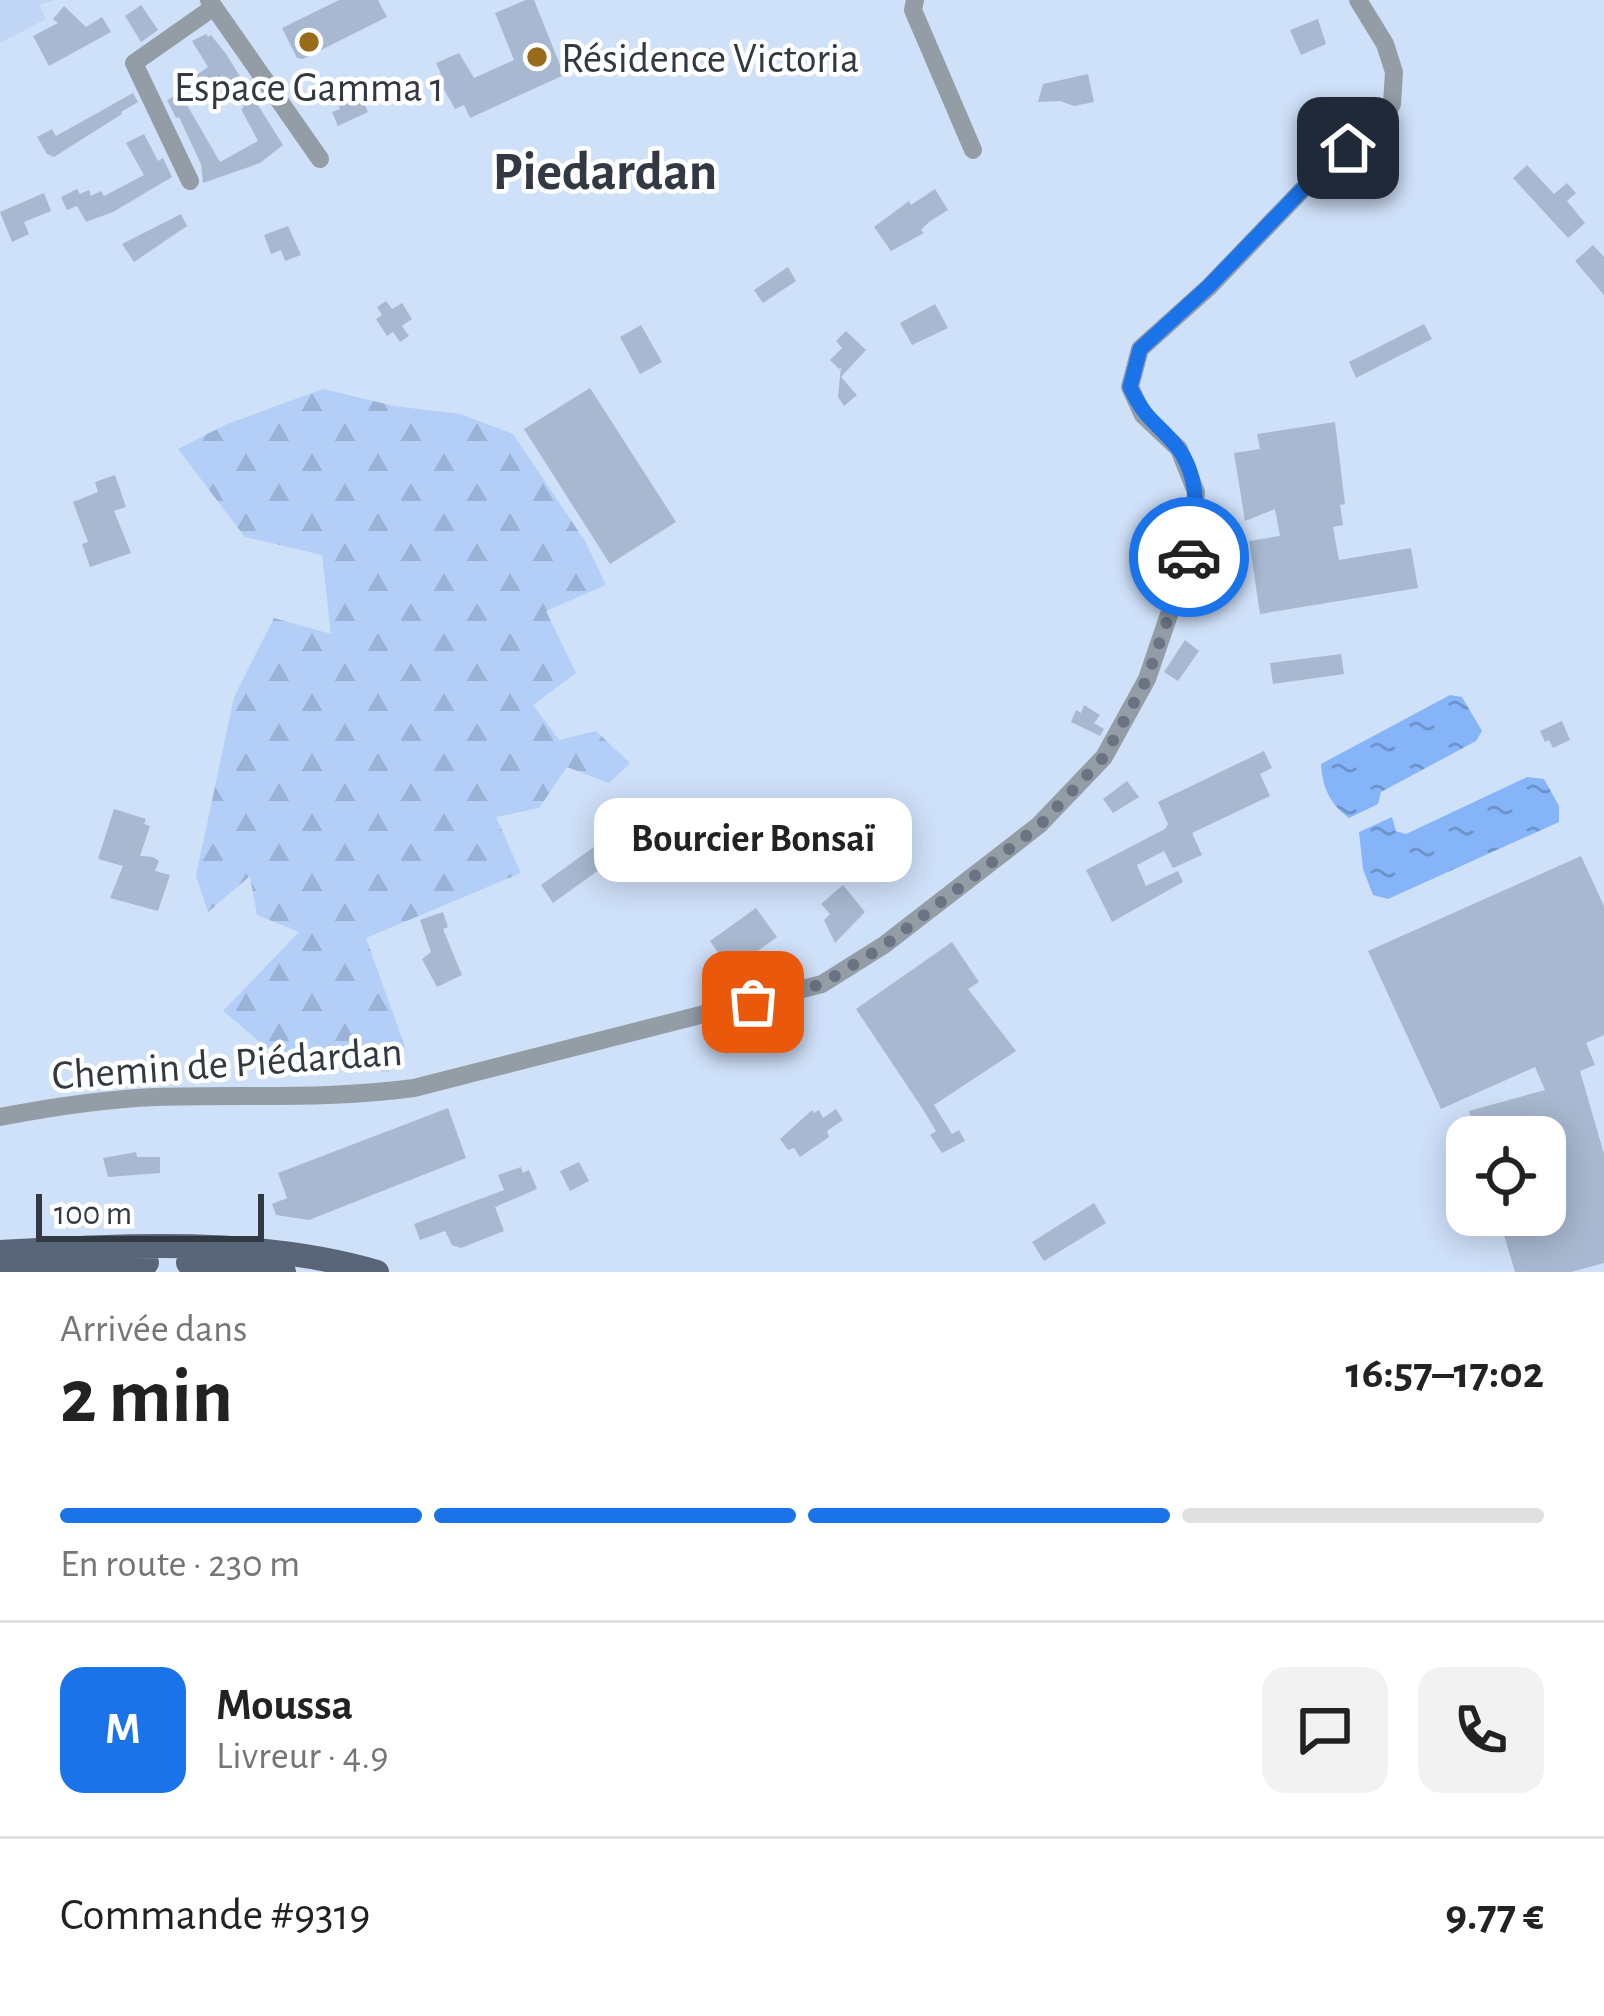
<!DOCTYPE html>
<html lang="fr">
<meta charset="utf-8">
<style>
body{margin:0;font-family:"Alegreya Sans",sans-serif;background:#f2f2f2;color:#222;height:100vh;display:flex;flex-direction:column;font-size:45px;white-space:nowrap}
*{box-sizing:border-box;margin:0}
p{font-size:39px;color:#767676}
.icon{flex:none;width:66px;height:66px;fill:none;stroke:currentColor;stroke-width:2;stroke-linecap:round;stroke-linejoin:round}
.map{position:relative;height:1272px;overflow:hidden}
.panel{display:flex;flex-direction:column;background:#fff;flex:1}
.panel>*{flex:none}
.tools{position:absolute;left:1446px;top:1116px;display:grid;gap:24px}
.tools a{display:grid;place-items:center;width:120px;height:120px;border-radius:24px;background:#fff;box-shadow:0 6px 30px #0003;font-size:60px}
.scale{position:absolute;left:36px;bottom:30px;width:228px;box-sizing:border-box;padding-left:12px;border:6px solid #323943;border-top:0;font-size:33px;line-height:42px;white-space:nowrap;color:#323943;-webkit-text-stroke:9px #fff;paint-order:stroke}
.pin{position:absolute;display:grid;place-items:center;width:102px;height:102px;color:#fff;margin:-51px;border-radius:24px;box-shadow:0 6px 18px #0006}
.courier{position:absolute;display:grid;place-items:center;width:120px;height:120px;margin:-60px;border:9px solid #1a73e8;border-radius:50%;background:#fff;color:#222;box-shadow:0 3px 15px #0007}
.bubble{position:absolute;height:84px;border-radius:24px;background:#fff;box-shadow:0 6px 30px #0003;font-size:39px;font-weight:600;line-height:84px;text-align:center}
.headline em{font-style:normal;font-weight:600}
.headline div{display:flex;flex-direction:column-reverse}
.headline{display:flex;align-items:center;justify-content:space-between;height:204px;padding:0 60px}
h1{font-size:78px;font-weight:600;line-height:90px}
.bar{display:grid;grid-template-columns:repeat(4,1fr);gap:18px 12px;align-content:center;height:144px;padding:0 60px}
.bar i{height:15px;border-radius:9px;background:#e0e0e0}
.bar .selected{background:#1a73e8}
.bar p{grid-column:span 4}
.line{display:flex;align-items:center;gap:30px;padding:0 60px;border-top:3px solid #e0e0e0}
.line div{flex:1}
.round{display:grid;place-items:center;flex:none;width:126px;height:126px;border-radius:24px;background:#f2f2f2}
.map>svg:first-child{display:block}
.built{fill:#c1d6f5}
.forest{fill:url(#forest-firs)}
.water{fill:url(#water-ripples)}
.building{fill:#a8b8d0}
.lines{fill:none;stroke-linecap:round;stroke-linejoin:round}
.minor{stroke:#949ca6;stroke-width:18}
.major{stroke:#586477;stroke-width:24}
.done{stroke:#697383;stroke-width:12;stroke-dasharray:0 21.6}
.route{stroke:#1a73e8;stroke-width:15}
.poi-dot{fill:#986c1a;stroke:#fff;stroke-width:4.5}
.labels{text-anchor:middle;stroke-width:9;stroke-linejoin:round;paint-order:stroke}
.poi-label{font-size:42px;fill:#323943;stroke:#fff;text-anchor:start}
.street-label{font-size:42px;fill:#323943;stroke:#fff}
.district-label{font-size:54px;font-weight:bold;fill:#323943;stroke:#fff}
</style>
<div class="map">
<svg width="1604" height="1272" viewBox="0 0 1604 1272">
<defs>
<pattern id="forest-firs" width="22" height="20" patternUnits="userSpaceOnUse" patternTransform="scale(3)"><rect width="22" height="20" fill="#b3cff7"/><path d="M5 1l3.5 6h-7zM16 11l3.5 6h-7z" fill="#9ab2d5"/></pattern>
<pattern id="water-ripples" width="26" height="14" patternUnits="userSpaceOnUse" patternTransform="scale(3)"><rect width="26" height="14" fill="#86b4f9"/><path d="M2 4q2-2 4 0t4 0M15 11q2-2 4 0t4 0" fill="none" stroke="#6e93cb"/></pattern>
</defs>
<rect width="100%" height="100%" fill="#cfe0f9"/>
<path class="built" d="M0 0H55L39 5 46 19 0 43Z"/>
<path class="forest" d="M323 389 394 406 460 414 513 434 585 541 606 585 546 611 576 673 533 705 559 740 596 731 630 763 609 783 567 767 539 808 496 817 521 873 366 938 405 1047 389 1072 278 1057 223 1011 299 932 257 915 250 876 208 912 196 876 234 697 274 618 331 634 322 555 245 537 178 449 227 424Z"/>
<path class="water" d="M1450 695 1462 697 1482 731 1476 741 1381 792 1378 804 1349 818C1330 804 1322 787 1321 764Z
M1527 777 1544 779 1559 806V822L1388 899 1373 895 1363 869 1359 832 1392 817 1396 831 1406 834Z"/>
<path class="building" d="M339 0H378L387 17 303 59 297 58 282 28Z
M526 0H534L564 75 470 118 464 105 455 109 437 77 441 74 436 63 459 53 474 78 514 60 495 13Z
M141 5 158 30 141 42 125 16Z
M64 6 86 27 102 17 111 32 49 66 33 36 58 23 53 19Z
M1318 19 1326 44 1301 55 1290 30Z
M206 34 208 37 211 35 226 54 283 145 260 163 203 183 201 164 179 117 176 118 167 100 180 93 220 162 258 141 241 109 244 107 230 88 210 101 194 77 208 67 192 41Z
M1088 74 1094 102 1074 106 1060 101 1038 102 1043 84Z
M359 92 368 112 338 126 332 112 340 109 337 102Z
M133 93 138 102 121 112 122 114 54 157 47 154 37 137 52 129 56 136Z
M144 134 158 161 163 158 172 177 113 212 86 222 77 206 67 210 61 197 77 189 80 194 89 190 91 196 101 191 104 196 144 175 126 143Z
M1527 165 1554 194 1567 183 1576 193 1567 201 1585 223 1568 238 1513 178Z
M935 189 948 210 929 222 921 230 924 233 891 251 874 227 909 201 911 205Z
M44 193 51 211 24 222 29 234 12 242 0 212Z
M181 214 187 226 134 262 122 244Z
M288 226 301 255 285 261 281 250 271 254 264 235Z
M1593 245 1604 257V295L1575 261Z
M788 267 796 281 763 303 754 290Z
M386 301 392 309 402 303 412 319 402 326 409 336 400 342 393 332 387 336 376 319 382 315 377 307Z
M935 304 948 328 912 345 900 323Z
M1424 324 1432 339 1356 378 1349 362Z
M641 325 662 362 640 374 620 337Z
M846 331 866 350 841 377 857 395 844 406 838 397 841 367 839 369 830 360 842 348 836 341Z
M590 388 676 522 610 564 524 429Z
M1335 422 1345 504 1340 505 1343 525 1333 527 1339 560 1411 548 1418 588 1260 614 1249 541 1280 536 1275 509 1245 521 1234 453 1260 449 1257 434Z
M115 475 126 507 114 511 131 553 90 567 82 544 88 542 73 502 98 492 95 482Z
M1185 640 1199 651 1178 681 1164 672Z
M1341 654 1344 674 1273 684 1270 663Z
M1084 705 1100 715 1094 723 1104 729 1100 736 1071 722 1076 710 1081 713Z
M1562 721 1570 740 1553 748 1549 740 1545 742 1540 731Z
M1264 751 1272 768 1260 774 1270 796 1192 833 1202 855 1173 868 1164 851 1137 865 1146 886 1178 871 1183 882 1112 922 1086 870 1165 829 1168 824 1158 802Z
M1127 781 1139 797 1113 813 1103 799Z
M114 809 146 819 144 824 150 826 140 856 153 857 159 861 155 871 170 875 158 911 110 898 123 866 98 859Z
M612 834 624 852 553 903 541 885Z
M1581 856 1604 906V1035L1586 1043 1595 1065 1580 1071 1604 1154V1263L1571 1272H1515L1498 1215H1545V1137H1476L1469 1111 1545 1090 1535 1067 1441 1109 1368 951Z
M843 885 865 912 835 943 824 920 830 914 821 904Z
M756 908 777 937 716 981 704 964 719 954 710 941Z
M443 912 448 927 443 929 462 975 437 987 422 959 431 952 420 920Z
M952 942 979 982 968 989 1016 1051 934 1105 952 1134 959 1130 965 1141 942 1153 930 1135 936 1131 924 1111 856 1009Z
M448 1108 466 1158 309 1220 276 1215 272 1204 287 1198 278 1173Z
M836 1109 843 1120 827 1131 829 1137 800 1157 794 1148 788 1150 780 1139 812 1110 814 1113 819 1110 823 1118Z
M136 1152 137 1157H160V1173L108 1177 103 1158Z
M579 1162 589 1181 570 1191 560 1171Z
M521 1167 523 1173 529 1170 537 1189 495 1207 504 1231 461 1248 452 1245 445 1231 420 1240 414 1224 504 1190 498 1175Z
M1094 1203 1106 1223 1044 1261 1032 1242Z"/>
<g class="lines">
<path class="minor" d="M209 0 320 159
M915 0 913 10 973 150
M190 181 134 63 214 7
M0 1117C52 1107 103 1099 156 1097 242 1094 327 1100 414 1088L822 984 884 945 1039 825 1104 757 1147 679 1191 550 1196 492 1179 449 1143 415 1130 387 1140 349 1209 287 1327 164 1379 128 1392 104 1394 72 1385 44 1358 0"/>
<path class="major" d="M0 1252C124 1245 257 1237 377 1272
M188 1263 284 1272
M0 1270 147 1263"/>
</g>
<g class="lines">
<path class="done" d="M753 1002 822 984 884 946 1040 825 1104 757 1147 679 1189 557"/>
<path class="route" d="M1189 557C1199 523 1200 476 1177 447 1156 421 1146 421 1130 387L1140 349 1209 286 1327 164 1348 148"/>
</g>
<g class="poi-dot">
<circle cx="309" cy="42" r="12"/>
<circle cx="537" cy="57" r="12"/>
</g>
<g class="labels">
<g class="poi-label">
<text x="561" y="72">Résidence Victoria</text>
<text x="309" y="101" text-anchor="middle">Espace Gamma 1</text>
</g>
<g class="street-label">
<text transform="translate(227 1062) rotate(-4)" y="15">Chemin de Piédardan</text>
</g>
<g class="district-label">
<text x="605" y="189">Piedardan</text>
</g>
</g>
</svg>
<div class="tools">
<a><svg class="icon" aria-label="locate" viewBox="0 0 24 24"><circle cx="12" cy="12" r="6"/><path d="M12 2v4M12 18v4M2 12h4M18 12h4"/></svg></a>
</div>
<div class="scale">100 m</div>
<div class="pin" style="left:753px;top:1002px;background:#ea580c"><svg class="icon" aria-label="bag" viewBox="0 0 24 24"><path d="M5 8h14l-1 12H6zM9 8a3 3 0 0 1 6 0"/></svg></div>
<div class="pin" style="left:1348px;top:148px;background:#1f2937"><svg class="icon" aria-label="home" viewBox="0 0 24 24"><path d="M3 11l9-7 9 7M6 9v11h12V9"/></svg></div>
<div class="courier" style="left:1189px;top:557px"><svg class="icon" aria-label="car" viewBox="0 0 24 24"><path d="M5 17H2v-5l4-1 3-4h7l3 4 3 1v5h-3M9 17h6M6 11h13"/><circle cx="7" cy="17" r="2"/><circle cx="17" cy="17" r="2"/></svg></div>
<div class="bubble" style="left:594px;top:798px;width:318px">Bourcier Bonsaï</div>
</div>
<section class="panel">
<div class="headline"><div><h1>2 min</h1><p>Arrivée dans</p></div><em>16:57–17:02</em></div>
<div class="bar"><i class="selected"></i><i class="selected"></i><i class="selected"></i><i></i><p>En route · 230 m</p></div>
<div class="line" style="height:216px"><b class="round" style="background:#1a73e8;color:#fff">M</b><div><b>Moussa</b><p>Livreur · 4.9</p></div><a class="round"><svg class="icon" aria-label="chat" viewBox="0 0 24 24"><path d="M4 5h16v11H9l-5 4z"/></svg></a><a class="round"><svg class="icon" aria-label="phone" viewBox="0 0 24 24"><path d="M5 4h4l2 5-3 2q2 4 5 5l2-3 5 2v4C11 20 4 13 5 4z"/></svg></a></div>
<div class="line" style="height:156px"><div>Commande #9319</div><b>9.77 €</b></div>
</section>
